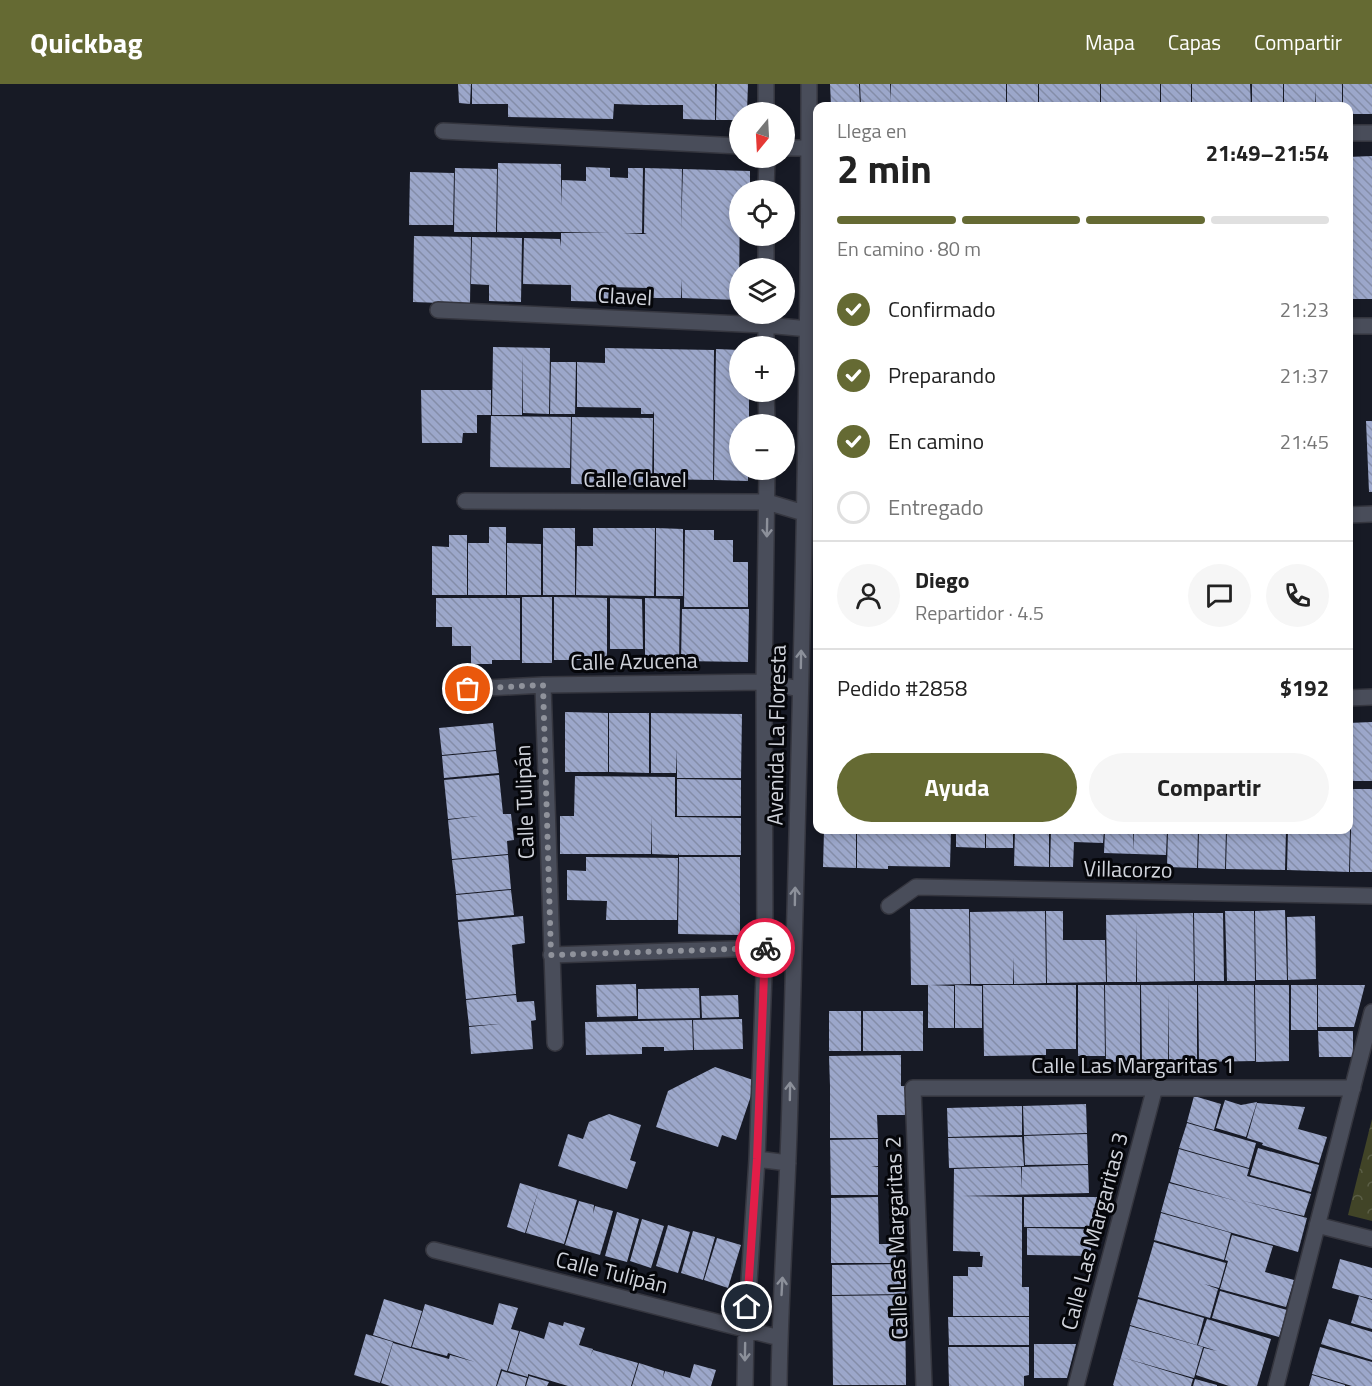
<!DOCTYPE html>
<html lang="es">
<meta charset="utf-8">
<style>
body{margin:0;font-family:"Titillium Web",sans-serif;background:#f6f6f6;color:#222;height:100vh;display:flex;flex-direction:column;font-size:22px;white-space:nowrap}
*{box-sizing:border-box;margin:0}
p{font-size:20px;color:#767676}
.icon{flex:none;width:33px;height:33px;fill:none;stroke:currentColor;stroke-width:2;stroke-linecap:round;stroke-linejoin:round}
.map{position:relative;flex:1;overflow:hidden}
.panel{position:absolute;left:813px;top:18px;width:540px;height:732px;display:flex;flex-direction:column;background:#fff;border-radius:12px;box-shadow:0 3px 9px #0003}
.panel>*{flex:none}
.needle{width:39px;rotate:198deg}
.fabs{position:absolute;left:729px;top:18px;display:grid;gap:12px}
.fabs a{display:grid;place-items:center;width:66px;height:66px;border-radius:50%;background:#fff;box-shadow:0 3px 9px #0003;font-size:30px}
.pin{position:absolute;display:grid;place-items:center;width:51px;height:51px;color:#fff;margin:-26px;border:3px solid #fff;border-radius:50%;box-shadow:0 2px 6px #0007}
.courier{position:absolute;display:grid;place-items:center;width:60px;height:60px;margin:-30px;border:4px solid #e11d48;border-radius:50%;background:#fff;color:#222;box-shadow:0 2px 8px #0007}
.head em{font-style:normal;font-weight:700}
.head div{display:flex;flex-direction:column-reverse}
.head{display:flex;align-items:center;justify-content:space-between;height:102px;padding:0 24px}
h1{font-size:39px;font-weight:700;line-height:45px}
.bar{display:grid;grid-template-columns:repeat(4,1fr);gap:9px 6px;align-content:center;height:72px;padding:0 24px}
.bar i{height:8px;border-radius:4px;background:#e0e0e0}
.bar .current{background:#656a33}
.bar p{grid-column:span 4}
.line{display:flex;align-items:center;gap:15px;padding:0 24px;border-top:2px solid #e0e0e0}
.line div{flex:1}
.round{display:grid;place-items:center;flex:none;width:63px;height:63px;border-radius:32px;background:#f6f6f6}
ol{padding:0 24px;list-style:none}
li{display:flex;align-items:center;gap:18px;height:66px}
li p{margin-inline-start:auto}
li .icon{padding:6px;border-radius:50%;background:#656a33;color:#fff;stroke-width:4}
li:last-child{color:#767676}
li i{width:33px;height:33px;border:3px solid #e0e0e0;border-radius:50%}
.cta{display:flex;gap:12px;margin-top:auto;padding:12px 24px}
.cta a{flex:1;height:69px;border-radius:36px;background:#656a33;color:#fff;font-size:24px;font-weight:700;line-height:69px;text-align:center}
.cta a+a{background:#f6f6f6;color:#222}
header{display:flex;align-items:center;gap:36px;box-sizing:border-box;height:84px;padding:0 30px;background:#656a33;color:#fff}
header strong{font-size:28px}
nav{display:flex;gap:33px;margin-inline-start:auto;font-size:21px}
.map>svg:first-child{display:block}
.park{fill:url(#park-crowns)}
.building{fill:url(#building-back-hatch)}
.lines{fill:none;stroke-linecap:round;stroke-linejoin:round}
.street-casing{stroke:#35363f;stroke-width:18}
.street{stroke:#494d5a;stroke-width:15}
.oneway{stroke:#8c909a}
.done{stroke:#8f929b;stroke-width:6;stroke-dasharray:0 10.8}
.route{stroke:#e11d48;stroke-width:8}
.labels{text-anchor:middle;stroke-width:6;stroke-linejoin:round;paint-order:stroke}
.street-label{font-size:22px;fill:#d0d3db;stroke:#05060a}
</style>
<header>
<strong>Quickbag</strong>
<nav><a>Mapa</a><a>Capas</a><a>Compartir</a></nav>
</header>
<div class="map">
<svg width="1372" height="1302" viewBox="0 0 1372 1302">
<defs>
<pattern id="park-crowns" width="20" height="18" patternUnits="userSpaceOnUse" patternTransform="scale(1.5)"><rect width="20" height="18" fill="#414427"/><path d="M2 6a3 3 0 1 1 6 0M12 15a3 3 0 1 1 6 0" fill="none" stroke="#5b5e46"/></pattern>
<pattern id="building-back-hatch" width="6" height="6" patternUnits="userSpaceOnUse" patternTransform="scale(1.5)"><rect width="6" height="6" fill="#9ca7ca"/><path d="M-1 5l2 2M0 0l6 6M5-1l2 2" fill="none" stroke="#848da8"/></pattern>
</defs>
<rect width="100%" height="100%" fill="#171a25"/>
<path class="park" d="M1372 1035V1137L1348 1131Z"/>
<path class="building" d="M458 0H471L470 20 459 19Z
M472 0H715V36L683 35V21H646L614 20 613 35 508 33V20H472Z
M717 0H748L747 28H740V36H716Z
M830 0H859L860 22H831Z
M860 0H890V17L891 0H1006V22H861Z
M1007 0H1038V22H1007Z
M1039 0H1100V22H1039Z
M1101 0H1160V22H1101Z
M1161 0H1191V22H1161Z
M1192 0H1250L1251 22H1192Z
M1252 0H1283V22H1252Z
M1284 0H1342V22H1316V5L1315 22H1284Z
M1343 0H1372V30H1348V22H1343Z
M1372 72V215H1348V73Z
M498 79 561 80V122L562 96 586 97V83L610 84V93L628 94V84H643L642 149 623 150H647L644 149 645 84 682 85 681 146 683 85 750 87V106H740L739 216 682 214V195L681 214H646L647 204 610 203V218L571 217V201L523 200 524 154 560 155 561 163V149L611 148H497Z
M455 84 497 85 496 148H454Z
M410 88 454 89 453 141H409Z
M414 152 471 153 470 220 413 218Z
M472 153 522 154 521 218 489 217V201L471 200Z
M493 263 550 264 549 330 523 329V269L522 331H492Z
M605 264 714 266 713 396 654 395V327L653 330H641V324L577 323V278L605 279Z
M716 265 740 266V308H749V340H740V386H748V397L714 396Z
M551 278H576L575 330H550Z
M421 306H491V331H477V349H463L462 359H422Z
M491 332 571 333 570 384 490 383Z
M572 333 653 334 652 401 571 400Z
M1366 337H1372V408H1369Z
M489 443H506V511H468V459H489Z
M543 444H575V511H543Z
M593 444H655L654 512 576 511 577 462H593Z
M656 444 683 445V512H656Z
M685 446H714V456H733V478H748V523H684Z
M449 451H467V511H432V462L449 463Z
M507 459 541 460V511H507Z
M1348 480H1353V523H1348Z
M522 513H552V579H522Z
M554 513 607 514V576H554Z
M436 514H520V576H492V580H471V562H452V543H436Z
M610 514 642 515 643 565H610Z
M645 514 680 515 679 578H645Z
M682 525H749L748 578 681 577Z
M1348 526H1353V593H1348Z
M565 628 608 629V688H565Z
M609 629H649V689L609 688Z
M651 629 742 630 741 694H677V665L676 689H651Z
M1372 638V697H1348V639Z
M493 639 496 666 442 671 439 644Z
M496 667 499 689 444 694 442 672Z
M499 691 503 730H511L514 756 507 757 508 770 452 775 448 736 478 732 448 735 444 696Z
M575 692 675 693V733L741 734V771H679V769L678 771 652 770 651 732V770H560V732H574Z
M677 695 741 696V732H677Z
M1352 705H1372V788H1350Z
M824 746H856V784L823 783Z
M857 746H951L950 783 888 782V785L857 784Z
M956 746H985V764L956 763Z
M986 746H1013V764H986Z
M1015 746H1049V783L1014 782Z
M1051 746H1104L1103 759 1074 758 1073 783H1050Z
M1105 746H1133L1134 767V746H1167L1166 771 1104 769Z
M1168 746H1198L1197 784 1167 783Z
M1199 746H1226L1225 785 1198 784Z
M1227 746H1286L1285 786 1226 785Z
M1288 746H1350L1349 788 1287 786Z
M508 771 511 805 456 810 452 776Z
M586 773 678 774 677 836H606L607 817 567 816V786L586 787Z
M679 773H740V851L678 850Z
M511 806 514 831 458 836 456 811Z
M910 825H969L970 900 930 901 954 902V944H928V901H911Z
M1285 826 1287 896H1256L1255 827Z
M1045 827 1046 899 1014 900V873L1013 900H971L970 828Z
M1046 827H1063V856H1105L1106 898 1047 899Z
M1225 827H1254L1255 897H1227Z
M1193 829 1194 897 1137 898 1136 837V898H1107L1106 831Z
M1194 829H1223L1224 897H1195Z
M523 832 525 859 512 861 516 910 466 915 458 838Z
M1315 832 1316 895 1288 896 1287 833Z
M636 900 637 932 597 933 596 901Z
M955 901 982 902V944H955Z
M983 901H1076V965H1046V971L984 972Z
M1078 901H1104L1105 972H1078Z
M1105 901H1140V978H1106Z
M1141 901H1197V978H1169V909L1168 978H1142Z
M1198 901H1254L1255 977 1199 978Z
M1255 901H1289V977L1256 978Z
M1291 901H1317V946H1291Z
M1318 901H1365L1354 943H1318Z
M699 904 700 934 638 935V905Z
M516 911 517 918 534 917 536 936 531 937 533 965 471 970 469 943 499 940 469 942 466 916Z
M738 911 739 933 702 934 701 912Z
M829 927H861V967H829Z
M863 927H923V967H863Z
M742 935 743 965 694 966 693 936Z
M692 936 693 966 664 967V963H642V970L586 971 585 938Z
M1318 947H1353V973H1319Z
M901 971V1002H907L908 1031H877L878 1054H830V1002H837H830L829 972Z
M715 983 756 997 736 1056 722 1051 718 1063 656 1043 668 1007Z
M1194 1012 1221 1020 1214 1046 1187 1038Z
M1225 1016 1241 1021 1257 1018 1246 1053 1216 1044Z
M1257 1019 1305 1023 1298 1045 1327 1053 1319 1079 1262 1061 1263 1059 1247 1054Z
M1086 1020 1087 1049 1024 1051 1023 1022Z
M1022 1022V1051L948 1053 947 1024Z
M609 1030 641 1041 630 1076 636 1078 627 1105 558 1082 568 1050 583 1055 589 1038Z
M1187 1039 1256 1059 1249 1084 1179 1064Z
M1087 1050 1088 1080 1025 1081 1024 1052Z
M1022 1053 1024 1082 949 1084 948 1054Z
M878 1055V1082H871L878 1083V1111H831L830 1056Z
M1258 1064 1319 1081 1311 1108 1250 1091Z
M1179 1065 1249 1085 1247 1092 1311 1110 1304 1132 1240 1116 1307 1134 1298 1168 1161 1128 1169 1099 1240 1118 1170 1098Z
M1088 1081 1089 1109 962 1112 1022 1113V1203H1029V1232H953V1192H968V1183H982L983 1172H980V1168L953 1167 954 1085 1021 1083 1022 1106V1083Z
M520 1099 539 1105 525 1149 507 1143Z
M539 1105 577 1116 564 1160 526 1149Z
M878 1113 879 1160H896V1179H831V1114Z
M1024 1113H1099V1143H1024Z
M579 1117 594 1121 593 1130 595 1122 613 1127 600 1171 565 1161Z
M617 1128 639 1135 627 1178 605 1172Z
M1161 1129 1231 1149 1224 1176 1154 1156Z
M642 1135 664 1142 651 1184 630 1177Z
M668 1141 690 1148 678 1189 656 1182Z
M1027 1144 1091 1145V1172L1027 1171Z
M693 1147 715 1153 703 1196 681 1189Z
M1232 1151 1273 1162 1265 1188 1294 1196 1286 1223 1220 1205 1228 1177 1225 1176Z
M717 1154 741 1161 728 1204 704 1196Z
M1154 1158 1226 1179 1219 1204 1204 1200 1218 1205 1210 1234 1138 1213Z
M1340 1175 1372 1184V1215L1332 1204Z
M905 1180V1210L832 1211V1181Z
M1220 1207 1287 1226 1279 1253 1212 1234Z
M905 1211 906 1301H833L832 1212Z
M1359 1212 1372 1216V1245L1351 1239Z
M384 1215 422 1227 411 1263 373 1251Z
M1138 1215 1204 1234 1197 1261 1130 1241Z
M499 1219 518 1224 511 1245 519 1247 507 1287 501 1285 496 1302H390L381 1299 393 1259 449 1275 450 1271 475 1278 448 1269 447 1272 412 1263 425 1220 493 1241Z
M948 1233H1029V1261H949Z
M1207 1235 1271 1255 1257 1302H1229L1196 1291 1204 1264 1217 1267 1198 1261Z
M1329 1235 1372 1248V1276L1321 1260Z
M549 1238 563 1242 564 1238 585 1244 579 1261 593 1265 590 1273 593 1266 638 1279 631 1302H568L528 1290V1293L508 1287 520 1247 544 1255Z
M1130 1242 1203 1263 1194 1294 1121 1273Z
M366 1250 393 1258 380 1299 354 1291Z
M1034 1260H1076L1067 1294H1034Z
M948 1263H1029V1291L1024 1292V1302H949Z
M1320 1263 1372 1278V1302H1352L1312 1290Z
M1121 1273 1193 1295 1191 1302H1114L1113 1301Z
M639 1279 664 1287 663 1294 665 1287 690 1294 694 1280 716 1286 711 1302H632Z
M502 1287 527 1294 525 1302H497Z
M1312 1291 1345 1301V1302H1309Z
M529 1292 549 1298 547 1302H526Z
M1195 1295 1217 1301V1302H1193Z"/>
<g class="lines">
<defs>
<path id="street" d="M766 0V28
M443 47 740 62
M1348 49H1372
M784 64H809
M766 106 767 74
M766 184V152
M438 226 766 241 809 245
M766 230V262
M1348 242H1372
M766 308 767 340
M465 417 767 418 804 429
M1348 431 1372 430
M543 601 555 959
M468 605 543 601 764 598 800 605
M1348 614 1372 613
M889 822 916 803 1372 812
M551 871 765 864 794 866
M757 1075 788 1079
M1317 1141 1372 1155
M434 1166 780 1254
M745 1302 746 1244 757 1075 765 864 764 598 767 386
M779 1302C780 1206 788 1110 790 1014 799 676 809 338 809 0
M924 1302 913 1004H1353
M1076 1302 1155 1003
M1276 1302 1372 928"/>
</defs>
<use href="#street" class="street-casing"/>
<use href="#street" class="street"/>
</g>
<defs><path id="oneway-shaft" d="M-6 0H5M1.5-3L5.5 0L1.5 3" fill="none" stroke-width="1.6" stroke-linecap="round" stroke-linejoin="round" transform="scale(1.5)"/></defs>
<g class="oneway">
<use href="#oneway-shaft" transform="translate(767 444) rotate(91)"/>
<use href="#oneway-shaft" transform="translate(801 575) rotate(-89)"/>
<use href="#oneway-shaft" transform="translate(795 812) rotate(-89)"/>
<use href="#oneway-shaft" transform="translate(790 1007) rotate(-89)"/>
<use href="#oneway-shaft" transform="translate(782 1202) rotate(-87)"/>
<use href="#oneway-shaft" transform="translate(745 1268) rotate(91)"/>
</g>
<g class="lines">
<path class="done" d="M468 605 543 601 551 871 765 864"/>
<path class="route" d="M747 1223 757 1075 765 864"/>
</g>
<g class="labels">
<g class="street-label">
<text transform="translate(625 212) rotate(3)" y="8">Clavel</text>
<text x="635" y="403">Calle Clavel</text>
<text transform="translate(634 577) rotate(-1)" y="8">Calle Azucena</text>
<text transform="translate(776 651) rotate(-89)" y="8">Avenida La Floresta</text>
<text transform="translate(524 718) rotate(-92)" y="8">Calle Tulipán</text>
<text transform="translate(1128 785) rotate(1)" y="8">Villacorzo</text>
<text x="1133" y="989">Calle Las Margaritas 1</text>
<text transform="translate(1094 1147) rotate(-75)" y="8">Calle Las Margaritas 3</text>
<text transform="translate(896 1154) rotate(-92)" y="8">Calle Las Margaritas 2</text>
<text transform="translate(612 1188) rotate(14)" y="8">Calle Tulipán</text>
</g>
</g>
</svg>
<div class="fabs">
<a><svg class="needle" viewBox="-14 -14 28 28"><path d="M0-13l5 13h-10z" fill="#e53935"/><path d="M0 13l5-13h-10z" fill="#767676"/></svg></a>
<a><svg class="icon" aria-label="locate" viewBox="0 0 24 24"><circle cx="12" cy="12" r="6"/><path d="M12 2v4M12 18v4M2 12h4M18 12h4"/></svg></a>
<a><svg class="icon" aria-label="layers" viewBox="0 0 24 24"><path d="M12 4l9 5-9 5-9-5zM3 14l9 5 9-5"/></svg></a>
<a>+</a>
<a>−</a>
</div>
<div class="pin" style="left:468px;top:605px;background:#ea580c"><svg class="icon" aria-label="bag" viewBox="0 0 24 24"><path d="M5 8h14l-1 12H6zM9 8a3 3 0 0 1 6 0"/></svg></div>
<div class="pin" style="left:747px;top:1223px;background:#1f2937"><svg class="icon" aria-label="home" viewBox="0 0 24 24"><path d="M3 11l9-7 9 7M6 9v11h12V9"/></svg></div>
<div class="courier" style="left:765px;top:864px"><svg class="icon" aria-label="bike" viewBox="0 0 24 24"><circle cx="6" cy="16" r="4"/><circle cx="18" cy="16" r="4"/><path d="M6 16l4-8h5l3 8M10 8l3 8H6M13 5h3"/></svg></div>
<section class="panel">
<div class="head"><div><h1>2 min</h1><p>Llega en</p></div><em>21:49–21:54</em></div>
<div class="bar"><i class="current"></i><i class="current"></i><i class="current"></i><i></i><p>En camino · 80 m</p></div>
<ol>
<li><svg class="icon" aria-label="check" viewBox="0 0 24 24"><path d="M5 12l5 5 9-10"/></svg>Confirmado<p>21:23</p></li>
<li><svg class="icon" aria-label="check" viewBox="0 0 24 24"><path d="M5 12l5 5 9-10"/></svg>Preparando<p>21:37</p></li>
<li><svg class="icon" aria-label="check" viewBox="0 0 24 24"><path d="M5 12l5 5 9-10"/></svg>En camino<p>21:45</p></li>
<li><i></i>Entregado</li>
</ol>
<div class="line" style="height:108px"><a class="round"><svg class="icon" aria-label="person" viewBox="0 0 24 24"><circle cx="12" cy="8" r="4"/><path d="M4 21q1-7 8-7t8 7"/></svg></a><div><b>Diego</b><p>Repartidor · 4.5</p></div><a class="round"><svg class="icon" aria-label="chat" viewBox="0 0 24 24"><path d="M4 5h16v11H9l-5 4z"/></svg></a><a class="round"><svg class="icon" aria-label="phone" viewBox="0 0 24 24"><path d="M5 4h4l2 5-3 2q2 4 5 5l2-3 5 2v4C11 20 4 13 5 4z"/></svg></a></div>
<div class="line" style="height:78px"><div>Pedido #2858</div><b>$192</b></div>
<div class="cta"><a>Ayuda</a><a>Compartir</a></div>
</section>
</div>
